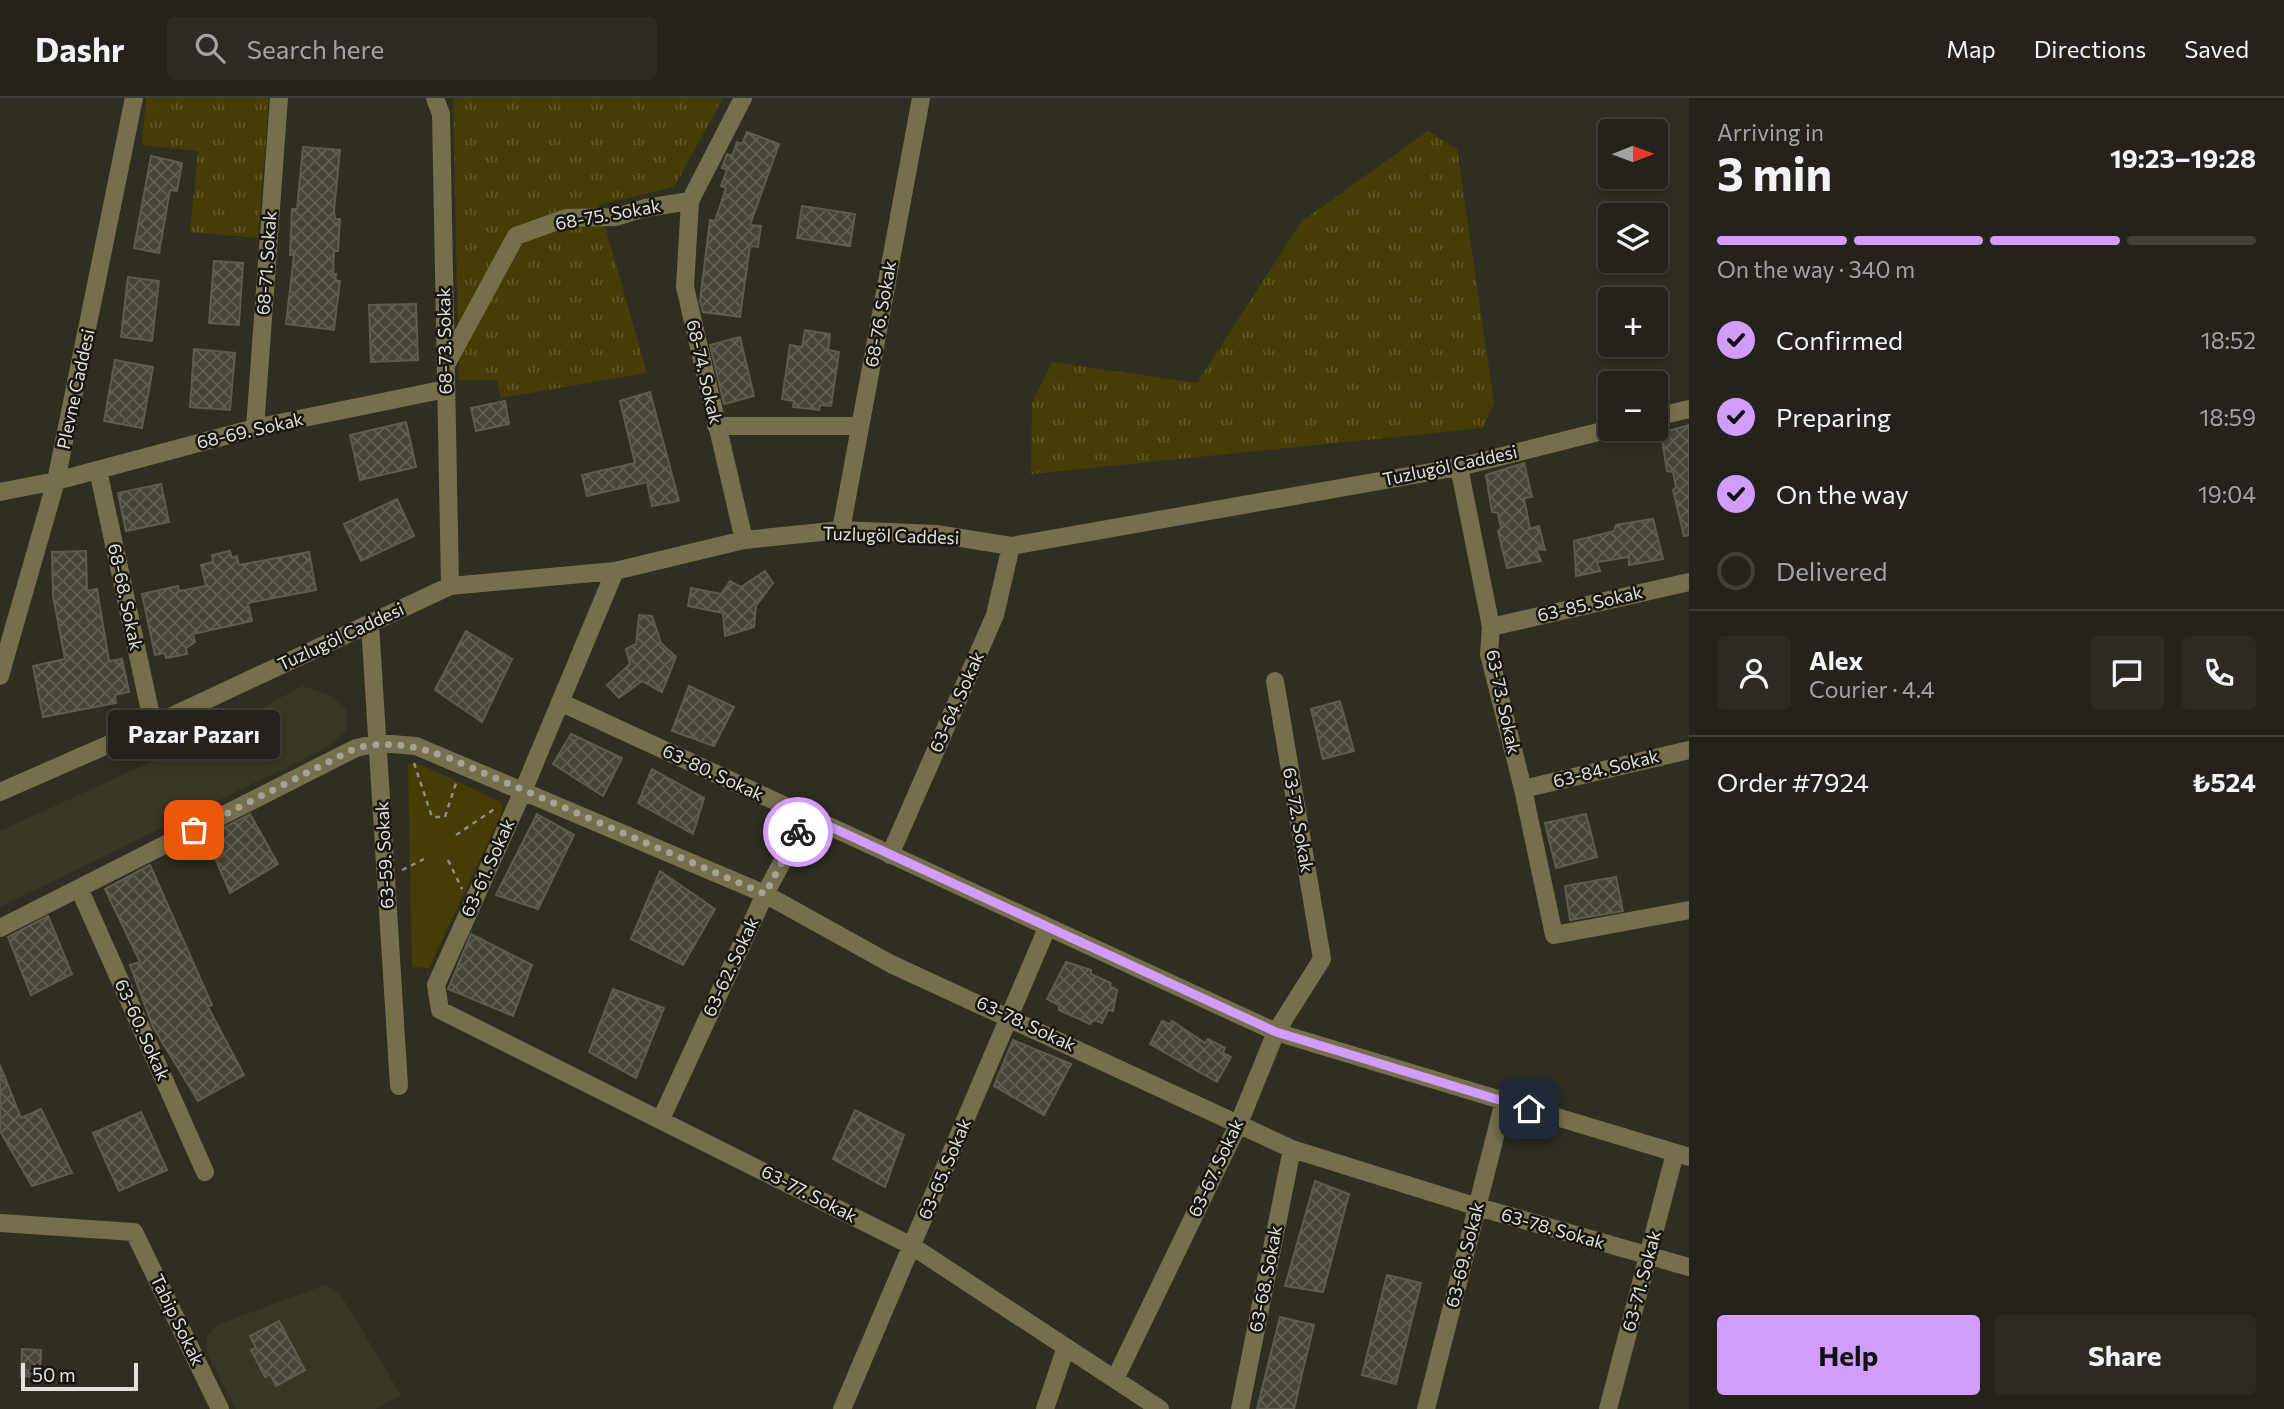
<!DOCTYPE html>
<meta charset="utf-8">
<style>
body{margin:0;font-family:Commissioner,sans-serif;background:#2c2a23;color:#f1f3f6;height:100vh;display:flex;flex-direction:column;font-size:26px;white-space:nowrap}
*{box-sizing:border-box;margin:0}
p{font-size:23px;color:#a3a4a2}
.icon{flex:none;width:38px;height:38px;fill:none;stroke:currentColor;stroke-width:2;stroke-linecap:round;stroke-linejoin:round}
.map{position:relative;flex:1;overflow:hidden}
.sheet{display:flex;flex-direction:column;background:#24221a;width:595px}
.sheet>*{flex:none}
.needle{width:46px;rotate:89deg}
.fabs{position:absolute;left:1598px;top:21px;display:grid;gap:14px}
.fabs a{display:grid;place-items:center;width:70px;height:70px;border-radius:7px;background:#24221a;box-shadow:0 4px 10px #0003,0 0 0 2px #413f39;font-size:35px}
.scale{position:absolute;left:21px;bottom:18px;width:117px;box-sizing:border-box;padding-left:7px;border:4px solid #e3e2da;border-top:0;font-size:19px;line-height:24px;white-space:nowrap;color:#e3e2da;-webkit-text-stroke:5px #171611;paint-order:stroke}
.pin{position:absolute;display:grid;place-items:center;width:60px;height:60px;color:#fff;margin:-30px;border-radius:14px;box-shadow:0 4px 10px #0006}
.courier{position:absolute;display:grid;place-items:center;width:70px;height:70px;margin:-35px;border:5px solid #d29cfd;border-radius:50%;background:#fff;color:#222;box-shadow:0 2px 9px #0007}
.bubble{position:absolute;height:49px;border-radius:7px;background:#24221a;box-shadow:0 4px 10px #0003,0 0 0 2px #413f39;font-size:23px;font-weight:700;line-height:49px;text-align:center}
.head em{font-style:normal;font-weight:700}
.head div{display:flex;flex-direction:column-reverse}
.head{display:flex;align-items:center;justify-content:space-between;height:119px;padding:0 28px}
h1{font-size:46px;font-weight:700;line-height:52px}
.bar{display:grid;grid-template-columns:repeat(4,1fr);gap:10px 7px;align-content:center;height:84px;padding:0 28px}
.bar i{height:9px;border-radius:5px;background:#413f39}
.bar .on{background:#d29cfd}
.bar p{grid-column:span 4}
.line{display:flex;align-items:center;gap:18px;padding:0 28px;border-top:2px solid #413f39}
.line div{flex:1}
.round{display:grid;place-items:center;flex:none;width:74px;height:74px;border-radius:7px;background:#2c2a23}
ol{padding:0 28px;list-style:none}
li{display:flex;align-items:center;gap:21px;height:77px}
li p{margin-inline-start:auto}
li .icon{padding:7px;border-radius:50%;background:#d29cfd;color:#111;stroke-width:4}
li:last-child{color:#a3a4a2}
li i{width:38px;height:38px;border:4px solid #413f39;border-radius:50%}
.cta{display:flex;gap:14px;margin-top:auto;padding:14px 28px}
.cta a{flex:1;height:80px;border-radius:7px;background:#d29cfd;color:#111;font-size:28px;font-weight:700;line-height:80px;text-align:center}
.cta a+a{background:#2c2a23;color:#f1f3f6}
header{display:flex;align-items:center;gap:42px;box-sizing:border-box;height:98px;padding:0 35px;background:#24221a;border-bottom:2px solid #413f39}
header strong{font-size:33px}
nav{display:flex;gap:38px;margin-inline-start:auto;font-size:24px}
.search{width:490px;height:63px;background:#2c2a23;display:flex;align-items:center;gap:18px;box-sizing:border-box;padding:0 24px;border-radius:7px;color:#a3a4a2;font-size:26px}
main{display:flex;flex:1;min-height:0}
.map>svg:first-child{display:block}
.built{fill:#393623}
.grass{fill:url(#grass-tufts)}
.park{fill:#453c06}
.building{fill:url(#building-cross-hatch);stroke:#5f5c4f;stroke-width:2}
.lines{fill:none;stroke-linecap:round;stroke-linejoin:round}
.path{stroke:#908e84;stroke-width:2.5;stroke-dasharray:5 5;stroke-linecap:butt}
.minor{stroke:#766f4c;stroke-width:18}
.done{stroke:#a4a39a;stroke-width:7;stroke-dasharray:0 12.6}
.route{stroke:#d29cfd;stroke-width:9}
.labels{text-anchor:middle;stroke-width:5;stroke-linejoin:round;paint-order:stroke}
.street-label{font-size:18px;fill:#e3e2da;stroke:#171611}
</style>
<header>
<strong>Dashr</strong>
<div class="search"><svg class="icon" aria-label="search" viewBox="0 0 24 24"><circle cx="10" cy="10" r="6"/><path d="M15 15l6 6"/></svg>Search here</div>
<nav><a>Map</a><a>Directions</a><a>Saved</a></nav>
</header>
<main>
<div class="map">
<svg width="1689" height="1311" viewBox="0 0 1689 1311">
<defs>
<pattern id="grass-tufts" width="24" height="20" patternUnits="userSpaceOnUse" patternTransform="scale(1.75)"><rect width="24" height="20" fill="#453c06"/><path d="M3 7l-1-3M5 7V3M7 7l1-3M15 17l-1-3M17 17v-4M19 17l1-3" fill="none" stroke="#60582a"/></pattern>
<pattern id="building-cross-hatch" width="8" height="8" patternUnits="userSpaceOnUse" patternTransform="scale(1.75)"><rect width="8" height="8" fill="#474538"/><path d="M0 0l8 8M0 8l8-8" fill="none" stroke="#616054"/></pattern>
</defs>
<rect width="100%" height="100%" fill="#302e22"/>
<path class="built" d="M302 588 327 596 346 610 347 631 330 648 0 809V733L225 630Z
M325 1187 341 1197 401 1297 375 1311H236L206 1254 207 1238 219 1226Z"/>
<path class="grass" d="M146 0H269L258 140 190 134 198 53 142 47Z
M453 0H723L674 89 599 107 647 275 501 300 497 282H459Z
M1428 33 1457 51 1494 305 1483 330 1031 376 1032 305 1052 264 1197 285 1301 124Z"/>
<path class="park" d="M408 666 422 667 501 704 502 715 429 870 412 869Z"/>
<path class="building" d="M747 34 779 46 750 127 761 128 758 149 750 148 740 219 703 214 700 203 710 122 715 123 726 90 721 88 727 72 722 70 727 56 732 58 737 44 742 46Z
M303 49 340 52 334 113 335 121H340L338 153H334L333 176H336L335 182 340 183 334 232 286 226 294 157H290L292 111H297Z
M151 58 182 65 177 93 170 92 159 155 134 150Z
M802 108 855 116 850 148 797 140Z
M214 163 243 165 239 227 209 225Z
M128 179 159 183 152 243 121 239Z
M416 206 418 262 371 264 369 207Z
M805 232 830 236 828 252 839 254 831 308 820 307 819 312 793 309 794 303 782 301 790 247 802 249Z
M740 239 754 298 724 306 710 247Z
M194 251 235 255 230 312 190 309Z
M115 262 153 269 142 330 104 323Z
M650 294 679 403 652 408 647 384 587 398 582 377 635 365 620 303Z
M505 303 509 326 476 333 471 310Z
M406 324 416 369 360 382 350 337Z
M1689 327V437L1684 438 1673 392 1676 389 1673 374 1667 373 1661 335Z
M1524 365 1532 399 1524 400 1530 431 1539 428 1545 452 1536 451 1541 463 1507 470 1498 433 1501 430 1498 415 1492 414 1486 377Z
M161 386 169 424 126 433 118 395Z
M397 401 414 438 361 463 344 426Z
M1653 421 1663 461 1629 467V459L1597 464 1600 473 1576 478 1574 443 1614 433 1616 427Z
M86 453 87 493 97 491 109 563 122 561 129 594 115 597 116 605 43 619 33 568 65 561 53 498 52 454Z
M230 453 232 460 237 458 239 467 309 454 316 492 248 505 252 523 193 536 195 544 186 550 187 556 166 560 165 555 155 557 142 496 178 488 179 493 206 488 201 467 213 464 212 457Z
M765 473 773 485 756 508 754 529 725 538 723 515 688 508 691 490 721 496 730 483 741 489Z
M639 517 652 518 661 545 676 559 662 594 642 583 619 600 607 587 630 566 626 551 636 546Z
M466 533 512 561 482 624 435 592Z
M689 588 734 609 714 648 672 633Z
M1340 603 1354 653 1323 661 1311 611Z
M571 636 622 660 603 698 553 666Z
M652 671 704 700 693 736 638 705Z
M250 716 278 766 230 795 206 739Z
M537 716 574 737 538 811 496 797Z
M1586 716 1597 759 1556 770 1545 725Z
M150 767 212 907 208 909 244 977 198 1003 153 929 130 867 140 864 105 791Z
M660 773 715 811 683 867 631 841Z
M1616 779 1623 813 1570 822 1565 788Z
M48 818 72 876 31 897 8 839Z
M471 836 532 867 513 918 448 891Z
M1066 864 1091 872V876L1111 885 1110 888 1117 892 1113 913 1108 912 1102 925 1094 922 1090 926 1059 912V907L1047 901Z
M613 891 664 910 636 980 589 954Z
M1162 923 1170 926 1172 923 1205 945 1208 941 1225 950 1223 955 1231 959 1217 984 1150 946Z
M1013 942 1071 966 1044 1017 994 988Z
M0 967 21 1020 41 1011 72 1075 32 1088 0 1033Z
M855 1012 904 1037 885 1089 833 1061Z
M141 1014 167 1072 119 1093 93 1035Z
M1315 1083 1349 1096 1323 1194 1285 1188Z
M1387 1177 1421 1185 1396 1286 1362 1277Z
M1280 1219 1314 1227 1301 1280 1294 1311H1257Z
M279 1223 305 1272 276 1288 270 1276 265 1279 251 1252 256 1250 250 1238Z
M22 1251 41 1252 40 1279 21 1278Z"/>
<g class="lines">
<path class="path" d="M414 665 432 719H445L457 682
M456 737 496 710
M448 762 462 791
M402 772 424 761"/>
<path class="minor" d="M435 0 441 16 450 488
M743 0 690 103 685 189 744 442
M446 267 516 138 566 120 616 119 645 110 690 103
M1656 319 1689 311
M716 328H860
M255 330 279 0
M1459 369 1491 529 1489 556 1523 691 1554 837 1689 812
M98 372 153 627
M0 394 56 383 255 330 446 291
M841 432 921 0
M615 473 523 693 436 887 440 912 912 1148 1160 1311
M370 526 399 988
M1491 529 1689 484
M0 578 56 383 134 0
M560 604 1276 934 1689 1059
M1523 691 1689 652
M0 694 153 627 450 488 615 473 744 442 841 432 936 436 1011 448 1459 369 1610 331
M890 757 995 517 1011 448
M79 790 205 1074
M0 830 356 650 378 645 416 648 765 796 891 866 1292 1051 1478 1109 1689 1169
M661 1021 765 796 807 718
M0 1125 134 1134 220 1311
M1115 1281 1239 1025 1276 934 1322 861 1275 583
M842 1311 1047 830
M1045 1311 1066 1249
M1240 1311 1292 1051
M1426 1311 1504 1003
M1608 1311 1675 1055"/>
</g>
<g class="lines">
<path class="done" d="M194 732 356 650C390 642 416 648 449 660L765 796 798 734"/>
<path class="route" d="M798 734 807 718 1276 934 1529 1011"/>
</g>
<g class="labels">
<g class="street-label">
<text transform="translate(608 117) rotate(-10)" y="6">68-75. Sokak</text>
<text transform="translate(267 165) rotate(-86)" y="6">68-71. Sokak</text>
<text transform="translate(881 216) rotate(-80)" y="6">68-76. Sokak</text>
<text transform="translate(445 243) rotate(-91)" y="6">68-73. Sokak</text>
<text transform="translate(704 274) rotate(77)" y="6">68-74. Sokak</text>
<text transform="translate(76 291) rotate(-78)" y="6">Plevne Caddesi</text>
<text transform="translate(250 333) rotate(-13)" y="6">68-69. Sokak</text>
<text transform="translate(1450 368) rotate(-12)" y="6">Tuzlugöl Caddesi</text>
<text transform="translate(891 438) rotate(2)" y="6">Tuzlugöl Caddesi</text>
<text transform="translate(125 499) rotate(78)" y="6">68-68. Sokak</text>
<text transform="translate(1590 506) rotate(-13)" y="6">63-85. Sokak</text>
<text transform="translate(341 539) rotate(-25)" y="6">Tuzlugöl Caddesi</text>
<text transform="translate(957 604) rotate(-66)" y="6">63-64. Sokak</text>
<text transform="translate(1503 604) rotate(78)" y="6">63-73. Sokak</text>
<text transform="translate(1606 671) rotate(-14)" y="6">63-84. Sokak</text>
<text transform="translate(713 675) rotate(25)" y="6">63-80. Sokak</text>
<text transform="translate(1298 722) rotate(80)" y="6">63-72. Sokak</text>
<text transform="translate(385 757) rotate(-93)" y="6">63-59. Sokak</text>
<text transform="translate(488 770) rotate(-66)" y="6">63-61. Sokak</text>
<text transform="translate(731 869) rotate(-65)" y="6">63-62. Sokak</text>
<text transform="translate(1026 926) rotate(25)" y="6">63-78. Sokak</text>
<text transform="translate(142 932) rotate(66)" y="6">63-60. Sokak</text>
<text transform="translate(1216 1070) rotate(-65)" y="6">63-67. Sokak</text>
<text transform="translate(945 1071) rotate(-67)" y="6">63-65. Sokak</text>
<text transform="translate(809 1096) rotate(27)" y="6">63-77. Sokak</text>
<text transform="translate(1553 1131) rotate(16)" y="6">63-78. Sokak</text>
<text transform="translate(1465 1157) rotate(-76)" y="6">63-69. Sokak</text>
<text transform="translate(1266 1181) rotate(-79)" y="6">63-68. Sokak</text>
<text transform="translate(1642 1183) rotate(-75)" y="6">63-71. Sokak</text>
<text transform="translate(177 1222) rotate(64)" y="6">Tabip Sokak</text>
</g>
</g>
</svg>
<div class="fabs">
<a><svg class="needle" viewBox="-14 -14 28 28"><path d="M0-13l5 13h-10z" fill="#e53935"/><path d="M0 13l5-13h-10z" fill="#a3a4a2"/></svg></a>
<a><svg class="icon" aria-label="layers" viewBox="0 0 24 24"><path d="M12 4l9 5-9 5-9-5zM3 14l9 5 9-5"/></svg></a>
<a>+</a>
<a>−</a>
</div>
<div class="scale">50 m</div>
<div class="pin" style="left:194px;top:732px;background:#ea580c"><svg class="icon" aria-label="bag" viewBox="0 0 24 24"><path d="M5 8h14l-1 12H6zM9 8a3 3 0 0 1 6 0"/></svg></div>
<div class="pin" style="left:1529px;top:1011px;background:#1f2937"><svg class="icon" aria-label="home" viewBox="0 0 24 24"><path d="M3 11l9-7 9 7M6 9v11h12V9"/></svg></div>
<div class="courier" style="left:798px;top:734px"><svg class="icon" aria-label="bike" viewBox="0 0 24 24"><circle cx="6" cy="16" r="4"/><circle cx="18" cy="16" r="4"/><path d="M6 16l4-8h5l3 8M10 8l3 8H6M13 5h3"/></svg></div>
<div class="bubble" style="left:108px;top:612px;width:172px">Pazar Pazarı</div>
</div>
<section class="sheet">
<div class="head"><div><h1>3 min</h1><p>Arriving in</p></div><em>19:23–19:28</em></div>
<div class="bar"><i class="on"></i><i class="on"></i><i class="on"></i><i></i><p>On the way · 340 m</p></div>
<ol>
<li><svg class="icon" aria-label="check" viewBox="0 0 24 24"><path d="M5 12l5 5 9-10"/></svg>Confirmed<p>18:52</p></li>
<li><svg class="icon" aria-label="check" viewBox="0 0 24 24"><path d="M5 12l5 5 9-10"/></svg>Preparing<p>18:59</p></li>
<li><svg class="icon" aria-label="check" viewBox="0 0 24 24"><path d="M5 12l5 5 9-10"/></svg>On the way<p>19:04</p></li>
<li><i></i>Delivered</li>
</ol>
<div class="line" style="height:126px"><a class="round"><svg class="icon" aria-label="person" viewBox="0 0 24 24"><circle cx="12" cy="8" r="4"/><path d="M4 21q1-7 8-7t8 7"/></svg></a><div><b>Alex</b><p>Courier · 4.4</p></div><a class="round"><svg class="icon" aria-label="chat" viewBox="0 0 24 24"><path d="M4 5h16v11H9l-5 4z"/></svg></a><a class="round"><svg class="icon" aria-label="phone" viewBox="0 0 24 24"><path d="M5 4h4l2 5-3 2q2 4 5 5l2-3 5 2v4C11 20 4 13 5 4z"/></svg></a></div>
<div class="line" style="height:91px"><div>Order #7924</div><b>₺524</b></div>
<div class="cta"><a>Help</a><a>Share</a></div>
</section>
</main>
